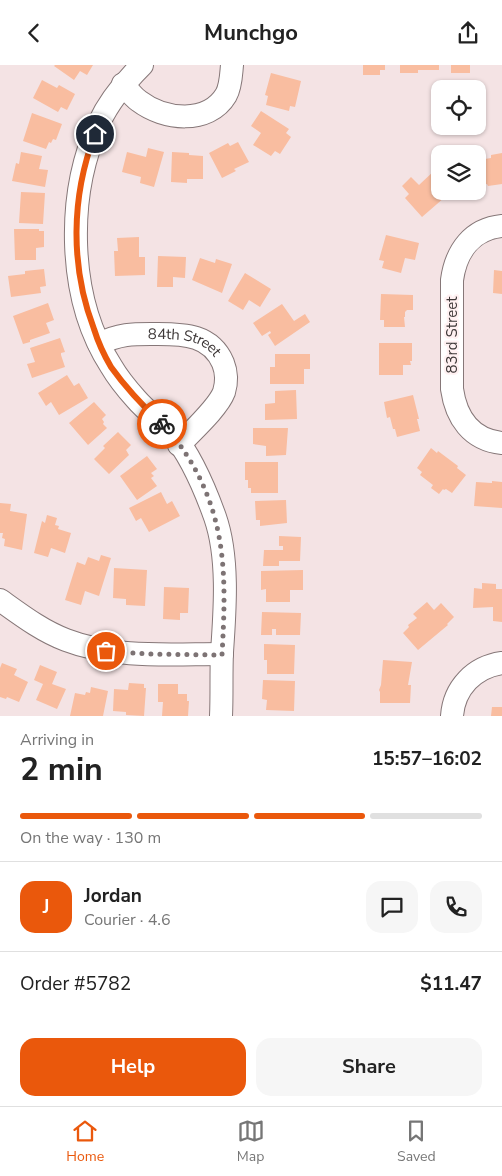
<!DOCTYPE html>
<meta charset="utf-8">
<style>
body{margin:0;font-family:"Nunito Sans",sans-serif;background:#f6f6f6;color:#222;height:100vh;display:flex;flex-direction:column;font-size:19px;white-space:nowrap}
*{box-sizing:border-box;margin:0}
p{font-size:16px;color:#767676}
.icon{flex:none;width:28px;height:28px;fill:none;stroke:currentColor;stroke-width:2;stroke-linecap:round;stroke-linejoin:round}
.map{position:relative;height:651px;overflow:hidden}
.side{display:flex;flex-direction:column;background:#fff;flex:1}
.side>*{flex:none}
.tools{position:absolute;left:431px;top:15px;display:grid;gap:10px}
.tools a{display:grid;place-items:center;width:55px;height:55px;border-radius:10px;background:#fff;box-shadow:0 1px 4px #0004;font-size:25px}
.pin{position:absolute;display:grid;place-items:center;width:42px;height:42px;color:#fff;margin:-21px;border:2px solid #fff;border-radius:50%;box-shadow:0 1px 5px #0007}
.courier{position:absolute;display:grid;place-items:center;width:50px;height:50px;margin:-25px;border:4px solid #ea580c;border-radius:50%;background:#fff;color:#222;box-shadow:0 1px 6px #0007}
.head em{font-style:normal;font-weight:700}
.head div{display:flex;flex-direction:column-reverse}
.head{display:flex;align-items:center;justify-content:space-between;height:85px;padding:0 20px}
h1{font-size:32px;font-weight:700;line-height:38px}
.bar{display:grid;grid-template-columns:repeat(4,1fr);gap:8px 5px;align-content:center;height:60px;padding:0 20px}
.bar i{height:6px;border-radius:4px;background:#e0e0e0}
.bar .active{background:#ea580c}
.bar p{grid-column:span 4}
.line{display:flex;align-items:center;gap:12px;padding:0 20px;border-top:1px solid #e0e0e0}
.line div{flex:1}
.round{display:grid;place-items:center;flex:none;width:52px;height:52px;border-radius:15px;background:#f6f6f6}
.cta{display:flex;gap:10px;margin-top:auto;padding:10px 20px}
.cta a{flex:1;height:58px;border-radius:15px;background:#ea580c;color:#fff;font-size:20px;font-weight:700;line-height:58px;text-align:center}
.cta a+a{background:#f6f6f6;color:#222}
header{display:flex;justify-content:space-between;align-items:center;height:65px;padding:0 20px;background:#fff;font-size:22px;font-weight:700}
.menu{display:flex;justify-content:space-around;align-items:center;height:70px;border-top:1px solid #e0e0e0;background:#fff;font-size:14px;color:#767676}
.menu a{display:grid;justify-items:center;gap:2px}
.menu .active{color:#ea580c}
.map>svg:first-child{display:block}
.building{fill:#f9bda0}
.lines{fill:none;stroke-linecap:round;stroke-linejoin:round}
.minor-casing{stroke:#867778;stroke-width:24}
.minor{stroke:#fff;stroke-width:22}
.done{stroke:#7d7374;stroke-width:5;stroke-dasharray:0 9}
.route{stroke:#ea580c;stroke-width:6}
.labels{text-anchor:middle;stroke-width:4.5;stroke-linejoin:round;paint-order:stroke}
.street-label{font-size:15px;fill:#3d3737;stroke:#fff1f2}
</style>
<header><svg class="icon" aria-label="back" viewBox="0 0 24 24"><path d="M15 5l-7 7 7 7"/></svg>Munchgo<svg class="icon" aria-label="share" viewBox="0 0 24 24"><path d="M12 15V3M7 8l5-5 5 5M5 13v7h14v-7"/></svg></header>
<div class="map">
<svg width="502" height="651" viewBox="0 0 502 651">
<rect width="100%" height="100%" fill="#f4e3e4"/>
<path class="building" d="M55 0H93L87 10 80 6 74 15 54 1Z
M363 0H385V5H380V10H363Z
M400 0H439V5H418V8H400Z
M451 0H470V8H451Z
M271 8 301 16 295 42 290 41 289 46 266 40 268 31 265 30Z
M42 15 57 23 59 20 75 29 67 45 61 42 58 47 33 33Z
M261 46 289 64 286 68 291 72 280 89 275 86 271 91 253 80 261 68 251 61Z
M32 48 62 59 56 75 53 74 51 78 49 77 46 84 23 76Z
M238 77 249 97 234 104 236 106 222 113 209 88 228 78 230 81Z
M148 83 164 87 154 122 140 118 141 112 122 107 127 87 146 92Z
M21 87 42 91 39 104 48 105 45 122 12 116 16 98 19 99Z
M172 87 189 88V90L203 91V114H187V118L171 117Z
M502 88V119L488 121 487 119 478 121V97H480L479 95 491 93V90Z
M435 105 440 111V126H452L422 152 405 133 409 129 402 121 411 112 419 120Z
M21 127 45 128 43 159 19 158Z
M14 164H39V166H44V182L36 183V195H15Z
M386 170 419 178 415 195 405 193 401 208 382 203 384 196 379 195Z
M139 172V192H145V210L115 211 114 186H118L117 173Z
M158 191 186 192 185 213 173 212V222H157Z
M200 193 215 198 216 194 232 199 222 228 192 215Z
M44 204 46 221 40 222 41 228 11 232 8 211 25 209V206Z
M494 205 502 206V229L493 228Z
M245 208 271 224 260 242 249 235 243 245 228 236Z
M381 229 413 230V245H407L405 247V252H404L405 262H384V255H380Z
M48 238 54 255 46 258 50 268 30 275V277L23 279 13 251Z
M282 239 294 256 305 249 310 257 275 281 268 270 271 268 270 266 262 271 253 258Z
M60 273 65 287 61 288V290L65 302 32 313 27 299 35 297 30 283Z
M379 278H412V296H410L411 300H403V310H379Z
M275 289H310V304H304V319H270V302H275Z
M67 310 74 321 79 318 88 333 59 350 51 337 46 341 38 328Z
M296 325 297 354 265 355V339L275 338V326Z
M413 330 419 354H417L420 366 397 372 395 364H393L390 352 387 353 384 337Z
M94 337 106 350 102 354 104 357 103 359 107 363 88 380 69 358Z
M253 363H288L286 390 266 391V381L253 379Z
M118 367 131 380 126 385 129 390 109 409 94 394 105 383 103 381Z
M431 383 437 388 438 386 458 401 457 403 466 410 452 428 446 424 444 425 443 424 439 429 431 423 433 420 420 410 422 407 417 403Z
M147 391 157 404 151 408 154 411 151 413 157 421 137 435 120 411Z
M245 397H278V428H251V423H248V415H245Z
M492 416 502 417V443L474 441 476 417 492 418Z
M161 427 167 439 172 436 180 451 149 467 141 453 136 456 129 443Z
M286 435 287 458 260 461V455H256L255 436Z
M0 438 11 439 10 446 27 449 22 485 4 481 5 474 2 473 3 468H0Z
M47 450 57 453 55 460 59 461 58 464 71 468 65 488 51 483 48 492 34 488 42 456 45 458Z
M279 471 301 472 300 496H279V501H263L264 485H283V481H279Z
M101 490 111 493 99 531 85 526 81 540 65 535 77 497 85 500 88 492 99 496Z
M114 503 147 505 145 541 126 540V534L113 533Z
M303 505V525H290V537H266V524L261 525V506Z
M482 518 496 519V524H502V557L493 556V542L473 543 474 523 482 524Z
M164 522 189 523 188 548H180V555L163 554Z
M427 537 434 545 441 538 454 552 447 559 448 560 418 585 403 568 409 562 408 560 417 553 413 549Z
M262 547 301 548 300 570H276V564H272V570H261Z
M264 579 295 580 294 609H267V595H264Z
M383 595 412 597 408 620H411L410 638H380V627L379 625 381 620Z
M2 598 17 604 14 610 28 617 19 637 7 632 6 634 0 632V603Z
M40 600 57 607 52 619 66 624 57 644 36 635 43 619 34 615Z
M263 615 295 616 294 646 266 645 267 635 262 634Z
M129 618 144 619V623H146L144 651 126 650V647L113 646 114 624 128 625Z
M158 619H178V629H187V636H189L188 651H162L163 637H158Z
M91 622 108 626 103 651H70L75 628 85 630 86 627 90 628Z
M492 642H502V651H491Z"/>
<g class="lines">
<defs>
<g id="minor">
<path d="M142 0C125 17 109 36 99 58 66 130 67 233 111 301 118 313 127 324 136 334 147 347 161 356 172 368 191 391 205 424 215 452 229 492 225 545 222 587 221 608 222 630 221 651"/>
<path d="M123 19C128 25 133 32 139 36 164 55 208 60 226 30 231 21 231 10 232 0"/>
<path d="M502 161C472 164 456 186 452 215V324C456 352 471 375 502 378"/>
<path id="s1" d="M99 279C121 268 135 269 158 269 185 269 211 270 223 298 227 308 227 317 224 327 218 343 191 367 179 380"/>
<path d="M0 535C21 550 42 566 66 575 115 594 171 589 222 589"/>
<path d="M452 651C454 623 474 602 502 598"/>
</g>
</defs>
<use href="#minor" class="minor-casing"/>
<use href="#minor" class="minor"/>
</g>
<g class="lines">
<path class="done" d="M106 586 148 589 222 590C226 517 228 456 188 392 180 380 173 369 162 359"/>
<path class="route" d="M95 69C71 132 70 201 94 264 98 277 104 290 111 302 126 323 143 341 162 359"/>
</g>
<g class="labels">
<g class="street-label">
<text transform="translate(452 270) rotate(-90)" y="5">83rd Street</text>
<text dy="5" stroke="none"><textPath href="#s1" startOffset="89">84th Street</textPath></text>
</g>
</g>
</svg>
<div class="tools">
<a><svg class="icon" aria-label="locate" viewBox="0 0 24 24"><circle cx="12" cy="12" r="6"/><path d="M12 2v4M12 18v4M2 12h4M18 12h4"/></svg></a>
<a><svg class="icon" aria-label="layers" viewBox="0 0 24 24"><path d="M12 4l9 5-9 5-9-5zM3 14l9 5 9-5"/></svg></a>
</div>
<div class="pin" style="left:106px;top:586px;background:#ea580c"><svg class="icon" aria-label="bag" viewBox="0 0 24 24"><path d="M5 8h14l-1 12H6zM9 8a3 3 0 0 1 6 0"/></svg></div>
<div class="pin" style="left:95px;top:69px;background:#1f2937"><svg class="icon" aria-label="home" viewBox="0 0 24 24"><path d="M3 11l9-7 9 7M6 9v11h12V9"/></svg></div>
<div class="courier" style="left:162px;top:359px"><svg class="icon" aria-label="bike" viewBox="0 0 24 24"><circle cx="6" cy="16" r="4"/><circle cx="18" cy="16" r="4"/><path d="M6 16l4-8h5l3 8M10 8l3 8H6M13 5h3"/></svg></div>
</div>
<section class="side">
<div class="head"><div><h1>2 min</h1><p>Arriving in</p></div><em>15:57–16:02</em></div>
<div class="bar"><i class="active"></i><i class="active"></i><i class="active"></i><i></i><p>On the way · 130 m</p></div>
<div class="line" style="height:90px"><b class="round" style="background:#ea580c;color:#fff">J</b><div><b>Jordan</b><p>Courier · 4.6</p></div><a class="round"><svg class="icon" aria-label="chat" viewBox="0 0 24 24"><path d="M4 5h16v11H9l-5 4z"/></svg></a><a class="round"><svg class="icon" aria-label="phone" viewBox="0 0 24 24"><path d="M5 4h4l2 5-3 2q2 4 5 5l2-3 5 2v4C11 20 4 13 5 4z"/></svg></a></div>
<div class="line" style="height:65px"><div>Order #5782</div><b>$11.47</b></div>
<div class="cta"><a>Help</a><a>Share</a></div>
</section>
<nav class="menu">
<a class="active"><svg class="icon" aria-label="home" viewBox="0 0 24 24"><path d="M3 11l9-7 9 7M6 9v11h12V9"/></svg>Home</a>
<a><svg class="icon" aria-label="map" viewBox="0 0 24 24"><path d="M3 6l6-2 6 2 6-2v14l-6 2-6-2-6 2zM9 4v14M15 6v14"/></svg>Map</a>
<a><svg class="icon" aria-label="saved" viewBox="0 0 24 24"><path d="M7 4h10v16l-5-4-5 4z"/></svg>Saved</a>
</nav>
